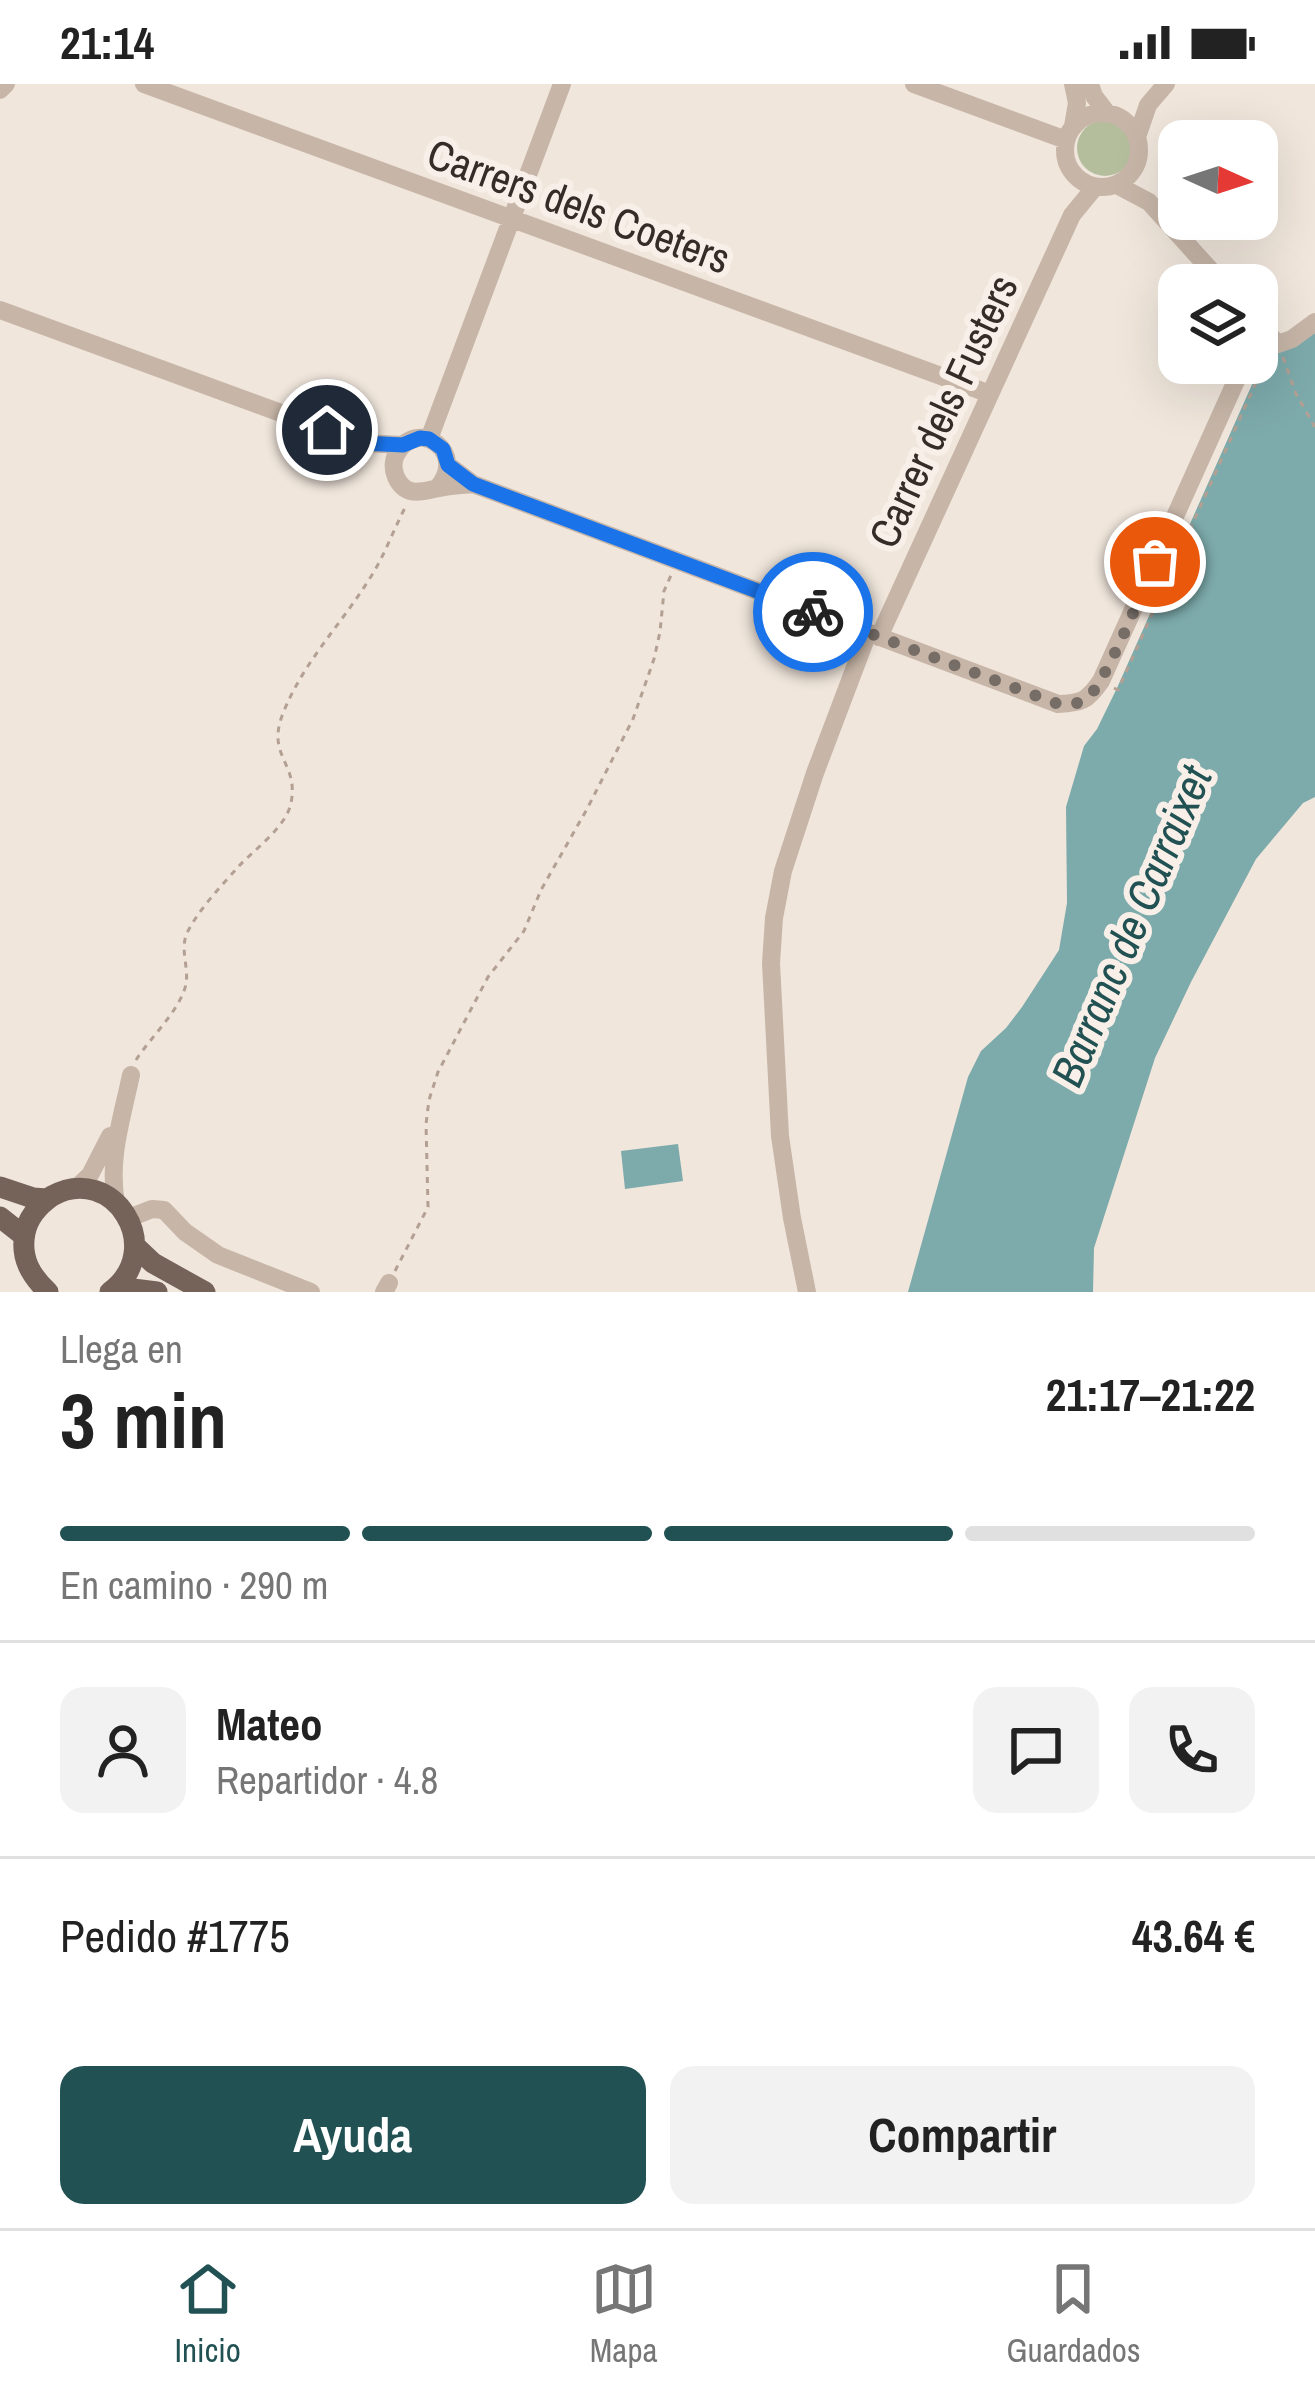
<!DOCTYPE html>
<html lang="es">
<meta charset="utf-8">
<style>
body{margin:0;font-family:"Archivo Narrow",sans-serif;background:#f2f2f2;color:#222;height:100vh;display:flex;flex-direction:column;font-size:45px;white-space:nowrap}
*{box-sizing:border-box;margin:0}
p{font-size:39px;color:#767676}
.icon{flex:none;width:66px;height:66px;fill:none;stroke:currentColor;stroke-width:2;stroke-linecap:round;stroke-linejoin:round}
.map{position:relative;height:1208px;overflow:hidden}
.sheet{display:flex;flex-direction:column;background:#fff;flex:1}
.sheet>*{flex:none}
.needle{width:78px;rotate:93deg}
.controls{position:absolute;left:1158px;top:36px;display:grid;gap:24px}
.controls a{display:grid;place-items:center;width:120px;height:120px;border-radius:24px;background:#fff;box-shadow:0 12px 48px #0002;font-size:60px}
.pin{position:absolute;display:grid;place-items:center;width:102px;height:102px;color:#fff;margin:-51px;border:6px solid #fff;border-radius:50%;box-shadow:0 3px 12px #0007}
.courier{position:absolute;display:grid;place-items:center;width:120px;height:120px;margin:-60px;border:9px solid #1a73e8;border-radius:50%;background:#fff;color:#222;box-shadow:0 3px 15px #0007}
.head em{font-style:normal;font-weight:700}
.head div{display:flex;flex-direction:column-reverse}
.head{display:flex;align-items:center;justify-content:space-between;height:204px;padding:0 60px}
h1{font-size:78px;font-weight:700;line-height:90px}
.bar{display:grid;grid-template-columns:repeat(4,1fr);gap:18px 12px;align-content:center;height:144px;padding:0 60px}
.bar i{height:15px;border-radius:9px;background:#e0e0e0}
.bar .active{background:#215153}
.bar p{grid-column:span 4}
.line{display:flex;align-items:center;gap:30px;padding:0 60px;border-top:3px solid #e0e0e0}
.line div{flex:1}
.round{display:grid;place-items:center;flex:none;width:126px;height:126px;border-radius:24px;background:#f2f2f2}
.action{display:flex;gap:24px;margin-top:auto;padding:24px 60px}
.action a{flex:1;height:138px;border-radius:24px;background:#215153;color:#fff;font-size:48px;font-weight:700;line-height:138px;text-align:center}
.action a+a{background:#f2f2f2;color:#222}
.status{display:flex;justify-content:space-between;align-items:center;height:84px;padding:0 60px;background:#fff;direction:ltr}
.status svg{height:33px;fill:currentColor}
.tab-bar{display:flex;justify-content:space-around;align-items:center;height:168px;border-top:3px solid #e0e0e0;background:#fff;font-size:33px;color:#767676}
.tab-bar a{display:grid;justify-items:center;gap:6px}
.tab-bar .active{color:#215153}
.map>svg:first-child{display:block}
.green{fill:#b4be9d}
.water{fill:#7daaab}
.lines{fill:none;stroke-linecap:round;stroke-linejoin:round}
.path{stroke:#b3a093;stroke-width:3;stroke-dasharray:6 6;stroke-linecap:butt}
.minor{stroke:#c7b6a8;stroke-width:18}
.major{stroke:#75635a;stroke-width:21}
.done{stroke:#766d67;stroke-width:12;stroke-dasharray:0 21.6}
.route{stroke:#1a73e8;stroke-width:15}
.labels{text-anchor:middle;stroke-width:12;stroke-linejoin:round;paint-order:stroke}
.street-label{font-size:42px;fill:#352c28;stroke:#f8f0e8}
.water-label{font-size:45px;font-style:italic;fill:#215153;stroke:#f8f0e8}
</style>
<div class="status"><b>21:14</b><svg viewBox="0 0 49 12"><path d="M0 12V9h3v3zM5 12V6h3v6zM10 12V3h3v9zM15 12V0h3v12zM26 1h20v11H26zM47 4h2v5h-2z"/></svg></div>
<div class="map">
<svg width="1315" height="1208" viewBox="0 0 1315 1208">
<rect width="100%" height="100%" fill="#f0e6dc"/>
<path class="green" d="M1077 64a28 28 0 1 1 56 0a28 28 0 1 1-56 0Z"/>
<path class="water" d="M1315 249V713L1303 719 1256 775 1191 898 1155 974 1094 1164 1093 1208H908L968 993 981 967 1006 944 1022 923 1059 866 1067 819 1066 723 1084 662 1097 645 1117 604 1262 278Z
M678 1060 683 1097 625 1105 621 1067Z"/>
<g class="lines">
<path class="path" d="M1283 273 1296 310 1315 343
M1114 604 1118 606 1267 274
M136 976C150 954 181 925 186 900 189 882 179 864 188 847 200 824 222 801 239 782 255 765 286 743 291 719 299 679 267 673 282 632 302 579 341 541 370 494 385 471 394 444 407 420
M395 1187 428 1123 426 1040 429 1016 438 988 488 893 524 847 541 806 587 725 633 635 654 575 660 548 664 507 672 489"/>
<path class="minor" d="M144 0 990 310
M914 0 1066 56
M1073 0 1077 19 1073 42
M1090 0 1094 12 1107 29
M0 6 6 0
M1065 66a37 37 0 1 1 74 0a37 37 0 1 1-74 0Z
M1137 53 1148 21 1166 0
M1117 101 1149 118 1224 201
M0 226 363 359 403 361
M1257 237 1278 260 1292 255 1315 238
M429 355 562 0
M448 381 473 400 1058 620C1082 619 1087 617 1101 597L1244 279
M438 403C467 369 420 335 399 366 393 374 392 384 396 393 407 417 427 405 445 403 455 401 464 401 473 400
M879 553 1072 131 1095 103
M74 1106 90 1091 110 1052
M116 1119C108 1075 122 1034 131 991
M129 1134 152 1125 164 1126 185 1148 218 1171 311 1208
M384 1208 389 1199
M807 1208 792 1134 780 1052 771 879 774 834 783 787 815 689 868 549"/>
<path class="major" d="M0 1103 33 1114 47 1115
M0 1133 24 1152
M135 1162 153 1179 205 1208
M117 1203 157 1208
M48 1208C31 1192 20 1174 25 1149 28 1133 39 1121 52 1112 113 1078 168 1165 110 1208"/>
</g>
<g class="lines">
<path class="done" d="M813 528 1058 620C1067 620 1078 621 1086 615 1105 602 1143 504 1155 478"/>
<path class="route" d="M327 346 363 359 403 361 420 354 429 355 443 365 448 381 473 400 813 528"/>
</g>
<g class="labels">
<g class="street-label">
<text transform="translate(579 122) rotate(20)" y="15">Carrers dels Coeters</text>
<text transform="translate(943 327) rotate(-65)" y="15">Carrer dels Fusters</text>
</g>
<g class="water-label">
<text transform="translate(1131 842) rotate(-67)" y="16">Barranc de Carraixet</text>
</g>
</g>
</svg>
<div class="controls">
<a><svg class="needle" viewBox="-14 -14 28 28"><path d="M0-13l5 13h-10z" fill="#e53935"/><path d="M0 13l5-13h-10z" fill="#767676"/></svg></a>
<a><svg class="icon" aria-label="layers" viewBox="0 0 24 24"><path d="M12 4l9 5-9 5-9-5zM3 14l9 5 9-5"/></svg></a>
</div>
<div class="pin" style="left:1155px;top:478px;background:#ea580c"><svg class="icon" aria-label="bag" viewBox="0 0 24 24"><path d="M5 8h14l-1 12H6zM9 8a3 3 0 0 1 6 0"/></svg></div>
<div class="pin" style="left:327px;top:346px;background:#1f2937"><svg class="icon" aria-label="home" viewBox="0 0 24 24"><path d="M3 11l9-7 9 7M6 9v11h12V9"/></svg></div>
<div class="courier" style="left:813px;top:528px"><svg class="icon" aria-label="bike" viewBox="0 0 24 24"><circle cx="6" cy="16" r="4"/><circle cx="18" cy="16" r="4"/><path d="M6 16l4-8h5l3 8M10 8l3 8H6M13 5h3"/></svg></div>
</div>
<section class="sheet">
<div class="head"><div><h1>3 min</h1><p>Llega en</p></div><em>21:17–21:22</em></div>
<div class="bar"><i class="active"></i><i class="active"></i><i class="active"></i><i></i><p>En camino · 290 m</p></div>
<div class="line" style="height:216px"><a class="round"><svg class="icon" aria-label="person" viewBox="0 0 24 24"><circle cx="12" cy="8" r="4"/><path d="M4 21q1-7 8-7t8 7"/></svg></a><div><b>Mateo</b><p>Repartidor · 4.8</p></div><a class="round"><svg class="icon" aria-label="chat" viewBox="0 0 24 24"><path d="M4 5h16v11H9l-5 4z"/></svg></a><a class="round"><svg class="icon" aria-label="phone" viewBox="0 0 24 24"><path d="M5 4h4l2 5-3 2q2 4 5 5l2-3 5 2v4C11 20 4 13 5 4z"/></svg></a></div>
<div class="line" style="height:156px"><div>Pedido #1775</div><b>43.64 €</b></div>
<div class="action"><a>Ayuda</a><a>Compartir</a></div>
</section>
<nav class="tab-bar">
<a class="active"><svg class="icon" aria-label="home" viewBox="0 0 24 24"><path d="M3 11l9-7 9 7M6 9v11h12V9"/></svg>Inicio</a>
<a><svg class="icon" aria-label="map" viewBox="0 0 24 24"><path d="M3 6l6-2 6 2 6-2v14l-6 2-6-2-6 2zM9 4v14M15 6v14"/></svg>Mapa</a>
<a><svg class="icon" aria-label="saved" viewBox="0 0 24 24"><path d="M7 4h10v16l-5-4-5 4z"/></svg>Guardados</a>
</nav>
